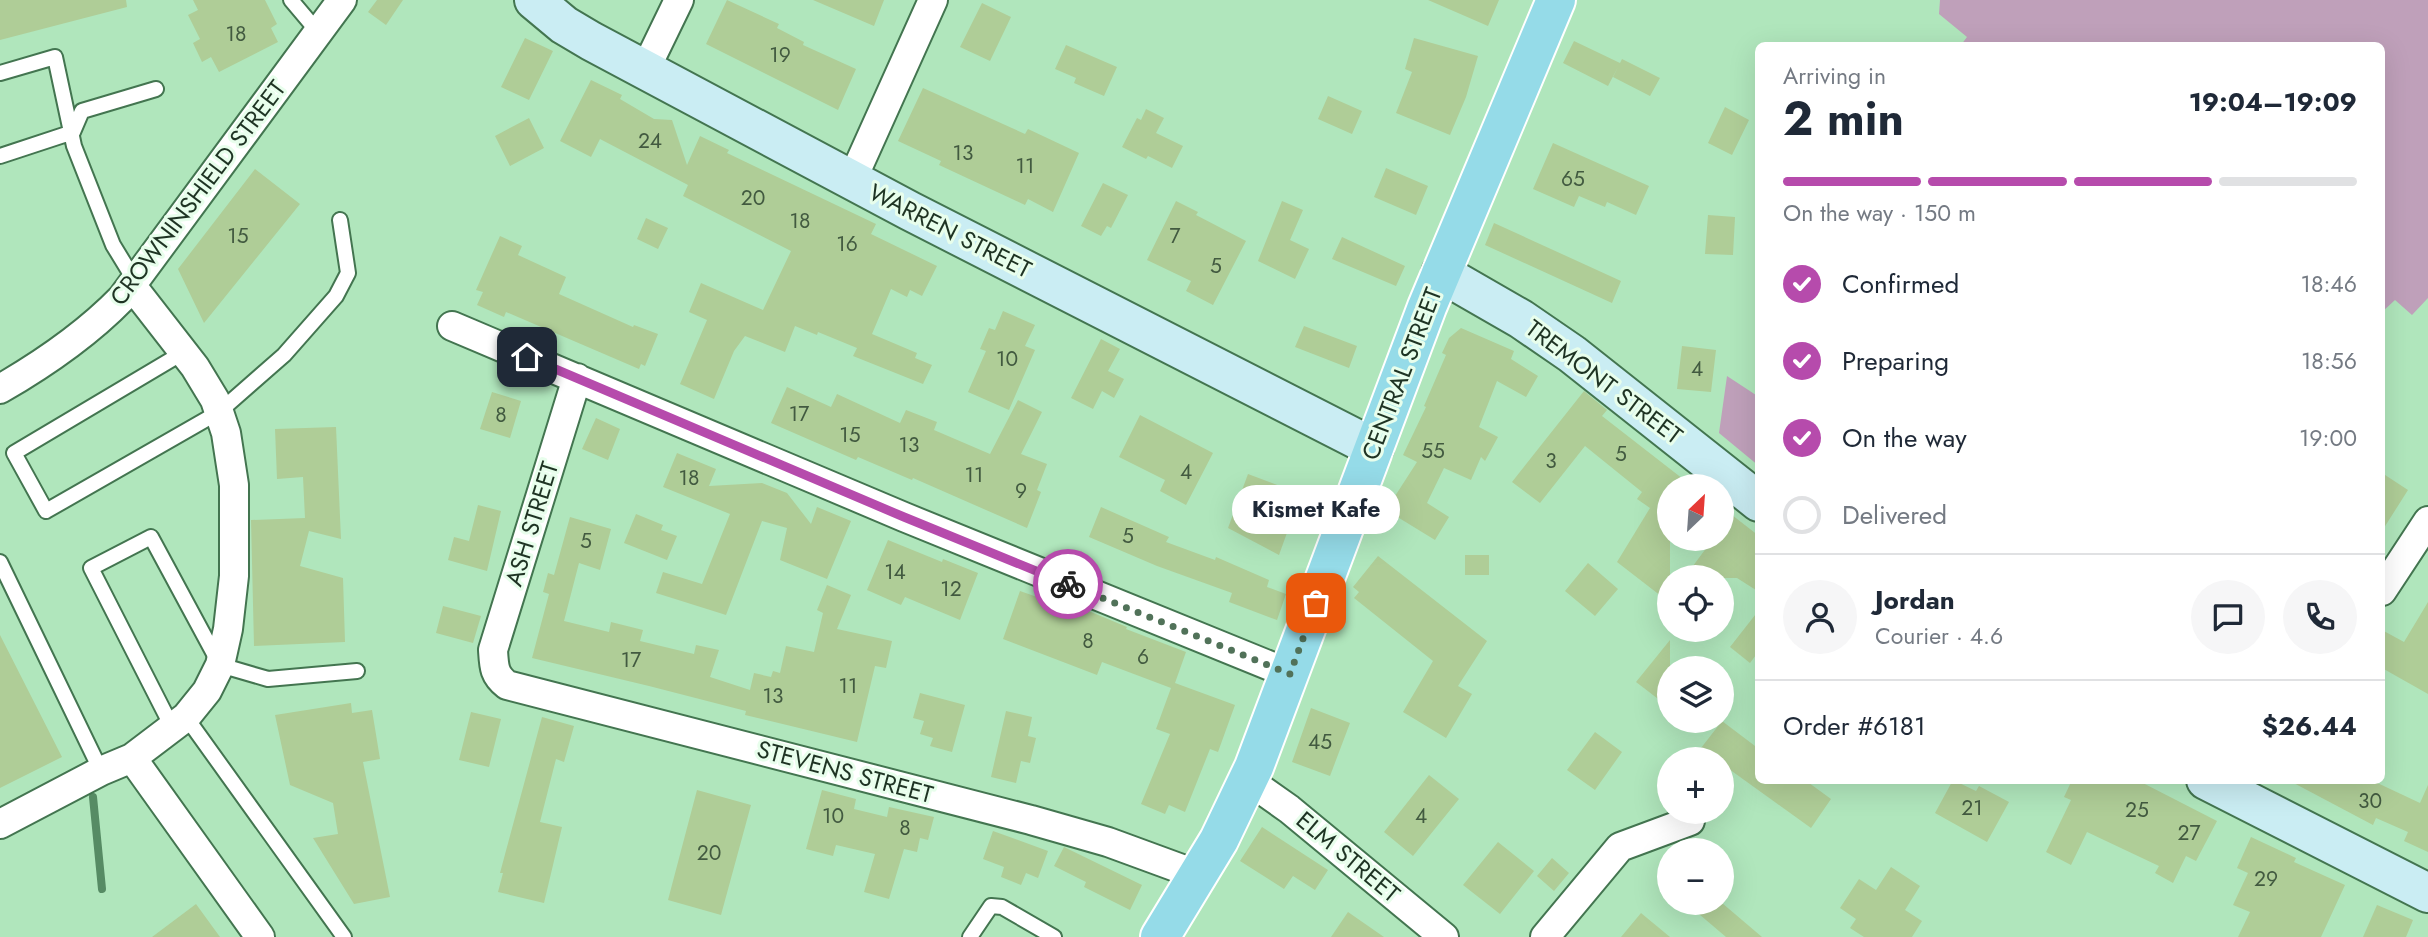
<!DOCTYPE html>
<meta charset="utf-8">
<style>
body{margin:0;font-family:Jost,sans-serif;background:#f6f6f7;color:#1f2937;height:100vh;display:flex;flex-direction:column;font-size:26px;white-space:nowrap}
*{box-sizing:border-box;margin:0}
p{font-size:23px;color:#747a83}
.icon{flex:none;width:38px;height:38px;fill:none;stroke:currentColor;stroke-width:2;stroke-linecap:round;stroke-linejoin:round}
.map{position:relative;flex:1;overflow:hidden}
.panel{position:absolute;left:1755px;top:42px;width:630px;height:742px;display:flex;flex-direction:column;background:#fff;border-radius:10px;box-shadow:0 7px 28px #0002}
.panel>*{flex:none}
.needle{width:46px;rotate:25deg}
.controls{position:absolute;left:1657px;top:474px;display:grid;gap:14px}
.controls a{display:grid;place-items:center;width:77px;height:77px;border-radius:50%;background:#fff;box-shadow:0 7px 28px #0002;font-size:35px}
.pin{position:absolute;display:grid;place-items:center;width:60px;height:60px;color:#fff;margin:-30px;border-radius:14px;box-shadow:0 4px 10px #0006}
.courier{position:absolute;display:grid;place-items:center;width:70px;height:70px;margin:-35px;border:5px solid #b64bac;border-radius:50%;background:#fff;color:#222;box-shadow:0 2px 9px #0007}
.bubble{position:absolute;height:49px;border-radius:24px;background:#fff;box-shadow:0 7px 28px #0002;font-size:23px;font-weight:700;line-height:49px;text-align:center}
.headline em{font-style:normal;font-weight:700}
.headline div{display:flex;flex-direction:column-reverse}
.headline{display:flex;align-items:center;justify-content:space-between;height:119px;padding:0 28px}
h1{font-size:46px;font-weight:700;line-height:52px}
.bar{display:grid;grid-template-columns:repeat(4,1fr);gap:10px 7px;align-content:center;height:84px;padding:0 28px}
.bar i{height:9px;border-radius:5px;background:#e0e1e3}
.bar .active{background:#b64bac}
.bar p{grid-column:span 4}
.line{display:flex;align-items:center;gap:18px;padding:0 28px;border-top:2px solid #e0e1e3}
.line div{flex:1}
.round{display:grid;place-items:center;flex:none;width:74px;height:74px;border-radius:37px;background:#f6f6f7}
ol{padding:0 28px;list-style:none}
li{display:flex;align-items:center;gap:21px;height:77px}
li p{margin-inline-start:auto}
li .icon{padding:7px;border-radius:50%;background:#b64bac;color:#fff;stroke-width:4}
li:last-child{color:#747a83}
li i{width:38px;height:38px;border:4px solid #e0e1e3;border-radius:50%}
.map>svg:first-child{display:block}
.green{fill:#bfa0ba}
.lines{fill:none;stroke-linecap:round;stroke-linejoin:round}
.stream{stroke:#568b64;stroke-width:8}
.building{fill:#afcd97}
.lane-casing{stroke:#437550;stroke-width:18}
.street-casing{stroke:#437550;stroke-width:32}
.secondary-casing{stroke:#437550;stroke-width:42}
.primary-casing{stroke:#fff;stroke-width:42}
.lane{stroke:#fff;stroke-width:14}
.street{stroke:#fff;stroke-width:28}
.secondary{stroke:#caedf3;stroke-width:38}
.primary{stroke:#95dbe8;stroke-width:38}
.done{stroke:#517259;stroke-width:7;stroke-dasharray:0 12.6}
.route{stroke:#b64bac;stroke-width:9}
.labels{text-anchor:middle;stroke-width:6;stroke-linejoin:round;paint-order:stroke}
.number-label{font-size:21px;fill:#425a40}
.street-label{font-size:24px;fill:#1e3323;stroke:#e8feec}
</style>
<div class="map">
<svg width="2428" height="937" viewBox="0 0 2428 937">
<rect width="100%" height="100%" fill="#b0e6bc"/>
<path class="green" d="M1940 0H2428V298L2412 315 2395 300 2382 312V46L1961 45 1967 37 1939 14Z
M1727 376 1759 397V466L1719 433Z"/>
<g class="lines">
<path class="stream" d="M93 797 102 889"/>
</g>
<path class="building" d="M0 0H126L127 7 0 40Z
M193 0H265L277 24 271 28 278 42 219 72 211 57 202 62 193 43 200 39 188 15 198 10Z
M377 0H403L386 25 368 12Z
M727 0 779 24 777 28 804 42 803 45 856 69 838 110 706 44Z
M813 0H884L874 26Z
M1428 0H1499L1488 26Z
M982 3 1011 17 990 61 960 47Z
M525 38 553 51 529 100 501 87Z
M1414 38 1478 56 1466 97 1450 135 1396 113 1412 72 1405 69Z
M1574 41 1620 63 1622 59 1660 78 1650 96 1613 77 1618 67 1608 86 1563 63Z
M1066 45 1117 67 1104 96 1074 83 1076 78 1055 69Z
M591 80 622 95 620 99 654 119 672 120 687 165 700 136 729 150 727 153 876 224 871 234 937 266 922 296 910 290 907 297 891 289 872 334 917 353 915 358 932 365 923 384 853 356 857 348 818 332 817 335 795 326 785 352 745 336 734 351 714 399 680 384 707 320 689 312 701 283 763 310 791 251 683 196 688 185 600 139 591 157 560 141Z
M923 88 1025 134 1028 129 1079 153 1053 212 1028 199 1025 205 939 165 941 161 898 141Z
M1328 96 1362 111 1352 134 1318 119Z
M1725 107 1749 120 1732 155 1708 143Z
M1146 109 1164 118 1156 133 1183 146 1172 168 1148 156 1146 159 1122 147 1137 118 1141 120Z
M529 118 544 148 510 166 495 136Z
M1553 143 1649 186 1636 215 1607 202 1605 207 1579 196 1574 207 1533 189Z
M1386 168 1428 186 1416 215 1374 197Z
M255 169 300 204 204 323 178 269Z
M1103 183 1128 195 1111 228 1107 226 1101 236 1081 226Z
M1176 201 1198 212 1196 215 1246 241 1213 305 1186 291 1191 281 1147 260Z
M1282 201 1303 210 1290 240 1309 249 1295 279 1258 261Z
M1708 215 1735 217 1733 255 1705 254Z
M646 218 668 228 658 249 637 239Z
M1494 223 1621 281 1612 303 1485 245Z
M500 236 522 246 518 255 566 277 559 294 633 327 634 325 658 334 645 366 641 364 639 369 506 312 504 317 477 305 483 292 476 290Z
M1342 237 1405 266 1396 286 1332 259Z
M1003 311 1035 325 1025 346 1035 350 1009 410 968 392 986 351 980 349 989 328 995 330Z
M1304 326 1357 346 1349 368 1295 347Z
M1461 328 1514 351 1511 359 1538 376 1526 397 1497 381 1479 427 1498 437 1485 461 1481 457 1471 480 1444 468 1427 503 1449 517 1435 540 1386 510 1417 462 1403 455 1426 407 1424 406 1446 355 1442 353 1449 338Z
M1101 339 1120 349 1108 371 1124 379 1114 398 1102 391 1093 409 1071 398Z
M1682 346 1716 350 1711 392 1677 389Z
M787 387 831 407 837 394 900 423 906 410 937 422 934 430 990 454 1018 400 1042 412 1021 454 1047 464 1037 490 1041 492 1027 528 913 478 912 480 858 457 856 460 771 423Z
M1584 391 1607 410 1602 416 1683 479 1677 486H1670V603L1617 562 1650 508 1637 499 1642 492 1585 446 1540 503 1512 482Z
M492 392 521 401 510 438 480 429Z
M1140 415 1213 453 1186 505 1160 491 1165 480 1119 457Z
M596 418 620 429 608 460 582 449Z
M336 427 341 539 309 531 300 566 343 578 345 642 254 646 251 520 305 518 303 477 277 479 275 429Z
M677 453 716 469 709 486 762 483 787 493 811 524 817 507 851 521 827 579 780 560 787 528 762 521 726 615 656 593 663 572 702 584 730 514 663 487Z
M2382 473 2408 490 2382 531Z
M1248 474 1301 494 1279 555 1228 528Z
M478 505 501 511 487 571 448 560 454 537 469 541Z
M1101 507 1169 537 1166 542 1215 560 1216 557 1269 580 1267 587 1286 594 1277 620 1229 602 1232 593 1157 566 1089 537Z
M636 514 663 525 661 530 677 536 667 560 624 543Z
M1732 515 1759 536V592L1737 578H1684L1713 539H1722V527Z
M570 517 611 529 600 570 579 563 564 621 609 632 611 622 643 630 640 641 694 654 696 645 719 650 710 677 750 690 754 673 771 677 773 671 780 673 786 646 814 652 823 613 817 610 827 585 851 595 837 629 892 641 886 668 875 666 857 742 745 715 746 711 649 686 532 658 549 594 543 592 548 573 554 575Z
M888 540 942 562 943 559 978 573 960 620 905 597 901 605 867 590Z
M1465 555H1489V575H1465Z
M1378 556 1487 641 1458 686 1472 694 1446 738 1403 712 1433 661 1354 598 1359 592 1353 587Z
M1588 563 1618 589 1595 616 1565 591Z
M1020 591 1077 611 1079 607 1127 627 1126 629 1186 652 1175 683 1235 705 1218 752 1210 749 1185 812 1169 805 1165 814 1141 804 1170 734 1156 729 1171 688 1102 662 1097 675 1003 639Z
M2428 602V694L2382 668V630L2404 642Z
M443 606 481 616 473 643 436 633Z
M1759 610V651L1750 663 1730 647Z
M0 635 62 757 0 788Z
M1670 640V708L1636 682Z
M920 693 965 705 952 752 930 746 933 738 920 734 924 721 913 718Z
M351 703 352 713 372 710 380 759 363 762 390 897 354 904 313 838 338 834 333 803 290 785 275 715Z
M1311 708 1350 723 1330 776 1292 762Z
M1006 711 1032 717 1028 736 1036 738 1030 763 1021 761 1016 783 991 777Z
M471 712 501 719 489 767 459 760Z
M542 717 574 726 564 762 556 759 540 822 562 827 544 903 498 892 503 873H500Z
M1722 721 1759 749V780H1805L1831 799 1811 828 1722 764V760H1716L1701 748Z
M1595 732 1622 752 1595 790 1567 770Z
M1429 775 1459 799 1413 856 1384 832Z
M1953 780 1976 791 1979 786 2009 802 1987 842 1935 813Z
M2072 780H2137L2217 821 2196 861 2186 856 2173 883 2155 873 2159 866 2087 832 2071 865 2046 852 2071 800 2064 797Z
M2288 780H2371L2420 803 2428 785V852L2404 841 2408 832 2376 818 2373 825Z
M697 790 751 805 721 915 668 900Z
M822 790 856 799 854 809 887 817 889 807 934 817 928 840 920 838 917 852 904 849 889 899 864 892 875 854 836 845 833 856 806 849Z
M1262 827 1328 870 1315 890 1293 876 1284 889 1240 861Z
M993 831 1048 851 1038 878 1026 873 1021 885 1001 877 1004 867 983 859Z
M2251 837 2296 858 2294 862 2345 885 2321 937H2238L2250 912 2233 905 2248 873 2237 868Z
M1498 842 1534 871 1500 914 1463 885Z
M1064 847 1142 885 1130 910 1084 887 1086 882 1054 866Z
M1552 858 1569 873 1554 891 1537 876Z
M1891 867 1920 886 1905 910 1922 921 1912 937H1864L1850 928 1856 919 1840 908 1859 879 1876 890Z
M1686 903H1722L1762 937H1726Z
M196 904 220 937H152Z
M2377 905 2413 920 2406 937H2363Z
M1348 912 1384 937H1331Z
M1641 913 1670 937H1621Z"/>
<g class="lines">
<defs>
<path id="lane" d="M291 0 318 32
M0 73 55 57 74 146 113 245 135 281
M0 156 73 132 82 111 156 89
M184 352 14 453 46 511 219 412 284 355 336 296 348 273 340 220
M0 562 101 771
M186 717 344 937
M172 727 91 568 151 537 220 665 268 679 357 671
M970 937 991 906 1002 907 1054 937"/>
<path id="street" d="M645 70 679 0
M852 180 933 0
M452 326 904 517 1290 674
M577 378 493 650C494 667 494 675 507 685L1031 820 1108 842 1198 875
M0 389C45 363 86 335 122 298L342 0
M2382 591 2428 521
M132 758 260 937
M1248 780 1289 809 1444 937
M0 824 101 771 132 758 186 717 207 691 220 665 228 629 234 576V485L226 433 215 400 195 367 132 286
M1545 937 1620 847 1690 821"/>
<path id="secondary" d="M534 0 564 25 591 41 910 211 1374 448
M1441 273 1521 319 1572 354 1759 502
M2206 780 2428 893"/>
<path id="primary" d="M1160 937 1219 840 1254 767 1427 307 1556 0"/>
</defs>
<use href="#lane" class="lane-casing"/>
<use href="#street" class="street-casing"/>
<use href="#secondary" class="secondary-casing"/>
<use href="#primary" class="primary-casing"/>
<use href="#lane" class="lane"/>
<use href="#street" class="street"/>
<use href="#secondary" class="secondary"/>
<use href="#primary" class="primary"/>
</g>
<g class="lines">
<path class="done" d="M1068 584 1290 674 1316 603"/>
<path class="route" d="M527 357 904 517 1068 584"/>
</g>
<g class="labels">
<g class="number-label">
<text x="236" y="41">18</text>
<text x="780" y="62">19</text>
<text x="650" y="148">24</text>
<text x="963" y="160">13</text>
<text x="1025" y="173">11</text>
<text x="1573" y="186">65</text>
<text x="753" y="205">20</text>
<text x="800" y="228">18</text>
<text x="238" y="243">15</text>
<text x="1175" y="243">7</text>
<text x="847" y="251">16</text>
<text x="1216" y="273">5</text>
<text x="1007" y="366">10</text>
<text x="1697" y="376">4</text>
<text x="799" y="421">17</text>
<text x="501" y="422">8</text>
<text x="850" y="442">15</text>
<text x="909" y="452">13</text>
<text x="1433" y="458">55</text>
<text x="1621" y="461">5</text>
<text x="1551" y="468">3</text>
<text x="1186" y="479">4</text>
<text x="974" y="482">11</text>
<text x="689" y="485">18</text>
<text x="1021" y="498">9</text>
<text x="1128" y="543">5</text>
<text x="586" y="548">5</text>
<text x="895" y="579">14</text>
<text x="951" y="596">12</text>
<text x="1088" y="648">8</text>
<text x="1143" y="664">6</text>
<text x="631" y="667">17</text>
<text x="848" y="693">11</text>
<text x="773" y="703">13</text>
<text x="1320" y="749">45</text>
<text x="2370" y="808">30</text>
<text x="1972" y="815">21</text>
<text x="2137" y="817">25</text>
<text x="833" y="823">10</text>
<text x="1421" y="823">4</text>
<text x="905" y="835">8</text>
<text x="2189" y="840">27</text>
<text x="709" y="860">20</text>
<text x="2266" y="886">29</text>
</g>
<g class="street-label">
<text transform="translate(198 193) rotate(-53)" y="8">CROWNINSHIELD STREET</text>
<text transform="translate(950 231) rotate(27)" y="8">WARREN STREET</text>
<text transform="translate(1402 374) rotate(-69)" y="8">CENTRAL STREET</text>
<text transform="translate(1604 382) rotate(37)" y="8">TREMONT STREET</text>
<text transform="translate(532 524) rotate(-73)" y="8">ASH STREET</text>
<text transform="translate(845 772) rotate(15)" y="8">STEVENS STREET</text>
<text transform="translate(1348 857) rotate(40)" y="8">ELM STREET</text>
</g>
</g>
</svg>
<div class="controls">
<a><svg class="needle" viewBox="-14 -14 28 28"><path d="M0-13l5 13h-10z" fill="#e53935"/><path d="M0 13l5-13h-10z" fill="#747a83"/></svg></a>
<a><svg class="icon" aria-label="locate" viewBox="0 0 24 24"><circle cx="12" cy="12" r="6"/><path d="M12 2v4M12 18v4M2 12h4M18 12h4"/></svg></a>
<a><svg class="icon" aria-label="layers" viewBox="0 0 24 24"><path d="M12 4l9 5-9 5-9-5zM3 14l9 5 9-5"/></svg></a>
<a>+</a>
<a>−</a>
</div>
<div class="pin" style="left:1316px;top:603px;background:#ea580c"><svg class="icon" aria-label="bag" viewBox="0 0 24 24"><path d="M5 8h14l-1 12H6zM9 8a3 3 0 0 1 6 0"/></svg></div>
<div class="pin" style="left:527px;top:357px;background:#1f2937"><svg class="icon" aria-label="home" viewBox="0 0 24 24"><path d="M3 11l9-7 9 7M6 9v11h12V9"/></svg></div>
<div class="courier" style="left:1068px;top:584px"><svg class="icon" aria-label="bike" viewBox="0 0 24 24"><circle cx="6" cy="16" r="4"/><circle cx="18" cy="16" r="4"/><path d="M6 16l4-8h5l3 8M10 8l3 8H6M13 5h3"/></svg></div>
<div class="bubble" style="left:1232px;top:485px;width:168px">Kismet Kafe</div>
<section class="panel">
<div class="headline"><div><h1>2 min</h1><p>Arriving in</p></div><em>19:04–19:09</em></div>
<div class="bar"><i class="active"></i><i class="active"></i><i class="active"></i><i></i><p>On the way · 150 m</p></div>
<ol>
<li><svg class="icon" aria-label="check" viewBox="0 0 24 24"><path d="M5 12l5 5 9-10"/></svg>Confirmed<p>18:46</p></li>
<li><svg class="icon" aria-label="check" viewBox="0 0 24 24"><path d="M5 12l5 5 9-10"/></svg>Preparing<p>18:56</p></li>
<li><svg class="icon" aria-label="check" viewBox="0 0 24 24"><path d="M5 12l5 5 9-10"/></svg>On the way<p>19:00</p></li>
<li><i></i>Delivered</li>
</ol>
<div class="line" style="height:126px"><a class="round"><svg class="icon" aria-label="person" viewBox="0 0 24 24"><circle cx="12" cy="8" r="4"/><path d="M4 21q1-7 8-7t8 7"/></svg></a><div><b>Jordan</b><p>Courier · 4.6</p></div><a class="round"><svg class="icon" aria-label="chat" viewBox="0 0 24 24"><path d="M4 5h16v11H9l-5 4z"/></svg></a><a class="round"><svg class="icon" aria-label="phone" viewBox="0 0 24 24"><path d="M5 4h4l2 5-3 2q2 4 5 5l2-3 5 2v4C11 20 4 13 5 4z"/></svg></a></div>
<div class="line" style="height:91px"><div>Order #6181</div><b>$26.44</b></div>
</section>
</div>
